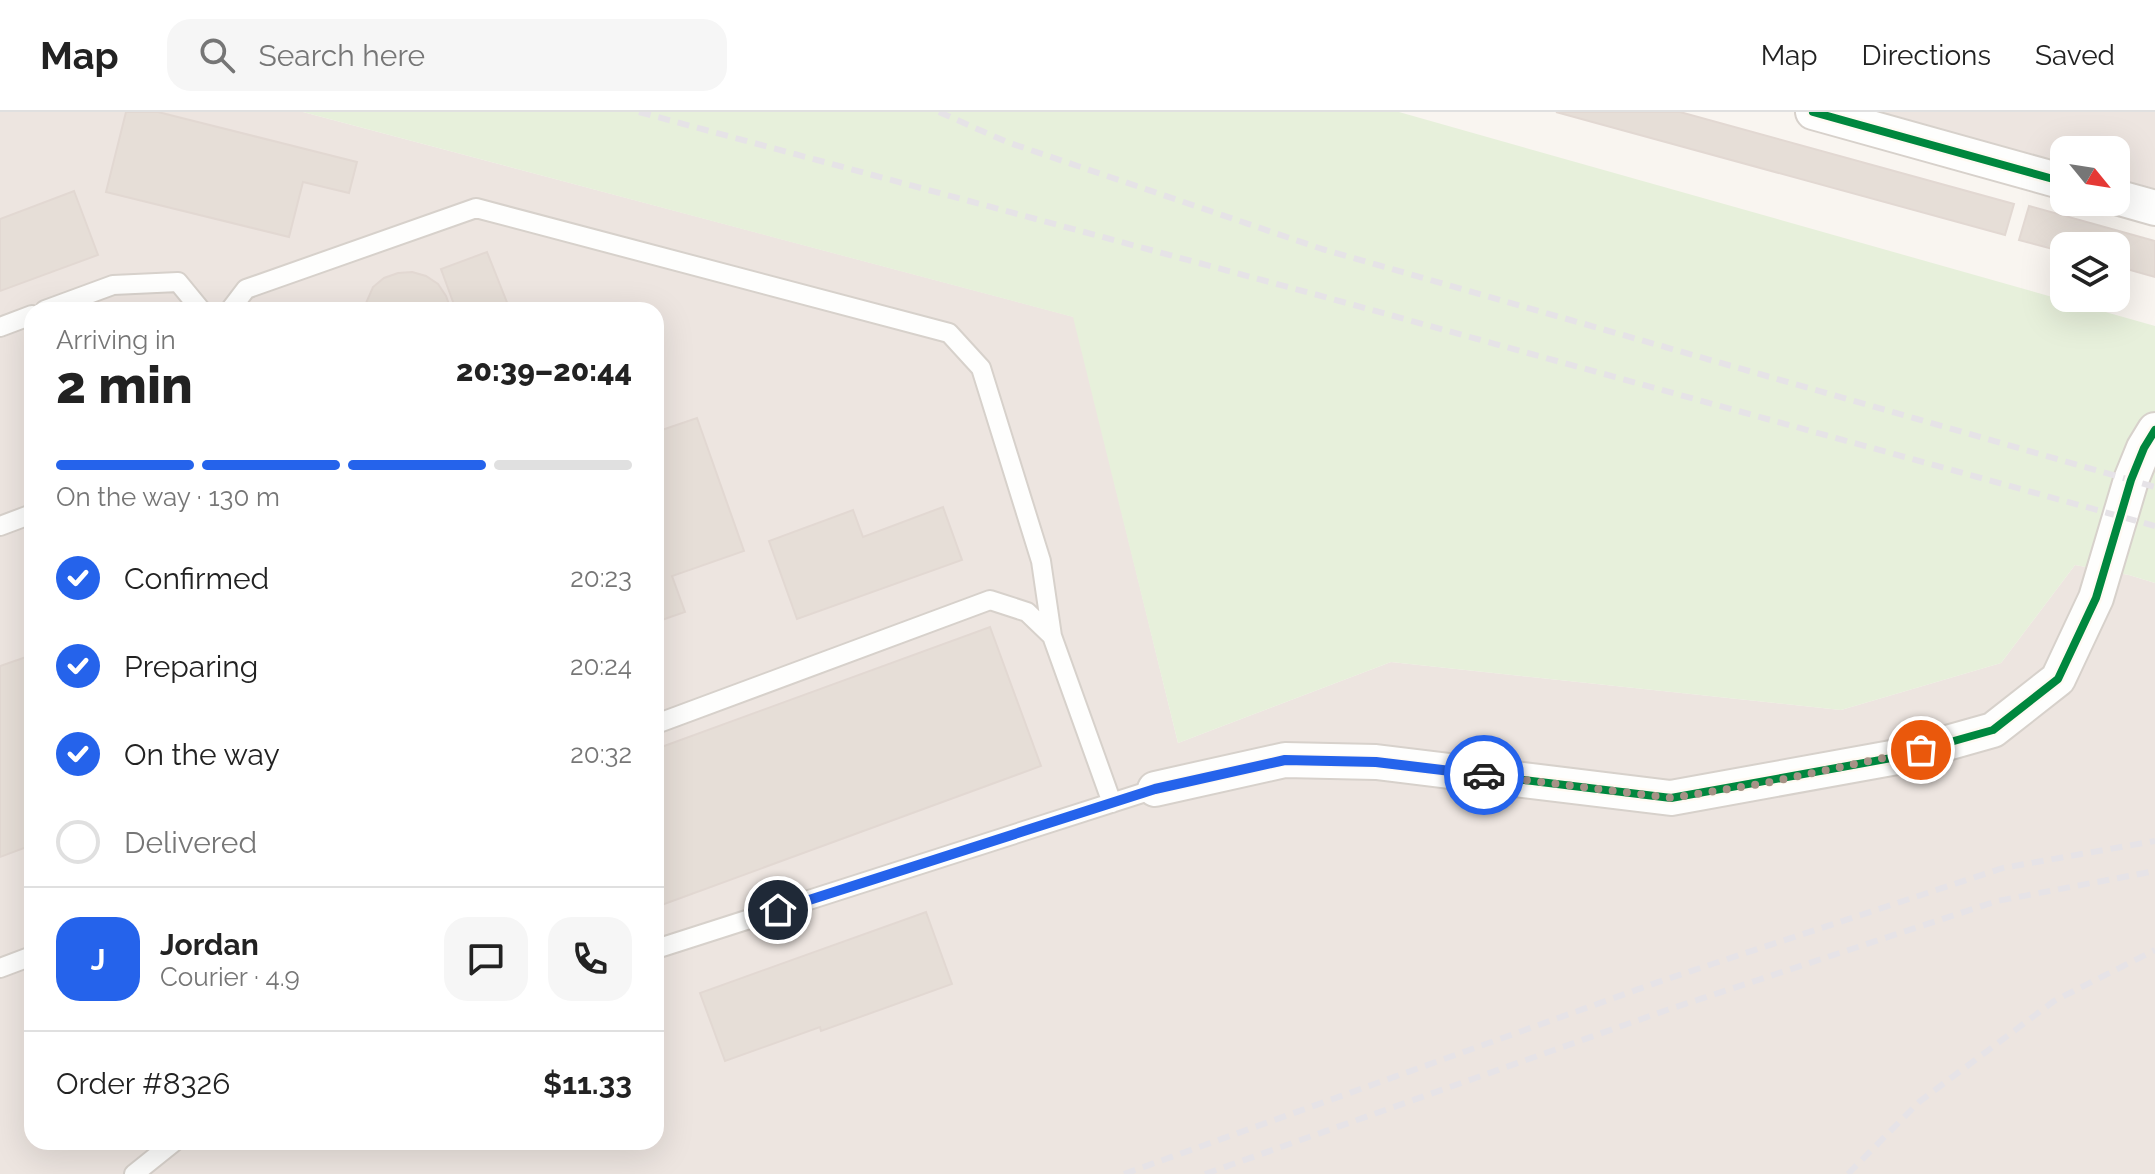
<!DOCTYPE html>
<meta charset="utf-8">
<style>
body{margin:0;font-family:Raleway,sans-serif;background:#f6f6f6;color:#222;height:100vh;display:flex;flex-direction:column;font-size:30px;white-space:nowrap}
*{box-sizing:border-box;margin:0}
p{font-size:26px;color:#767676}
.icon{flex:none;width:44px;height:44px;fill:none;stroke:currentColor;stroke-width:2;stroke-linecap:round;stroke-linejoin:round}
.map{position:relative;flex:1;overflow:hidden}
.details{position:absolute;left:24px;top:190px;width:640px;height:848px;display:flex;flex-direction:column;background:#fff;border-radius:24px;box-shadow:0 8px 32px #0002}
.details>*{flex:none}
.needle{width:52px;rotate:120deg}
.tools{position:absolute;left:2050px;top:24px;display:grid;gap:16px}
.tools a{display:grid;place-items:center;width:80px;height:80px;border-radius:16px;background:#fff;box-shadow:0 8px 32px #0002;font-size:40px}
.pin{position:absolute;display:grid;place-items:center;width:68px;height:68px;color:#fff;margin:-34px;border:4px solid #fff;border-radius:50%;box-shadow:0 2px 8px #0007}
.courier{position:absolute;display:grid;place-items:center;width:80px;height:80px;margin:-40px;border:6px solid #2563eb;border-radius:50%;background:#fff;color:#222;box-shadow:0 2px 10px #0007}
.summary em{font-style:normal;font-weight:800}
.summary div{display:flex;flex-direction:column-reverse}
.summary{display:flex;align-items:center;justify-content:space-between;height:136px;padding:0 32px}
h1{font-size:52px;font-weight:800;line-height:60px}
.bar{display:grid;grid-template-columns:repeat(4,1fr);gap:12px 8px;align-content:center;height:96px;padding:0 32px}
.bar i{height:10px;border-radius:6px;background:#e0e0e0}
.bar .on{background:#2563eb}
.bar p{grid-column:span 4}
.line{display:flex;align-items:center;gap:20px;padding:0 32px;border-top:2px solid #e0e0e0}
.line div{flex:1}
.round{display:grid;place-items:center;flex:none;width:84px;height:84px;border-radius:24px;background:#f6f6f6}
ol{padding:0 32px;list-style:none}
li{display:flex;align-items:center;gap:24px;height:88px}
li p{margin-inline-start:auto}
li .icon{padding:8px;border-radius:50%;background:#2563eb;color:#fff;stroke-width:4}
li:last-child{color:#767676}
li i{width:44px;height:44px;border:4px solid #e0e0e0;border-radius:50%}
header{display:flex;align-items:center;gap:48px;box-sizing:border-box;height:112px;padding:0 40px;background:#fff;border-bottom:2px solid #e0e0e0}
header strong{font-size:38px}
nav{display:flex;gap:44px;margin-inline-start:auto;font-size:28px}
.search{width:560px;height:72px;background:#f6f6f6;display:flex;align-items:center;gap:20px;box-sizing:border-box;padding:0 28px;border-radius:24px;color:#767676;font-size:30px}
.map>svg:first-child{display:block}
.industrial{fill:#ede5e0;fill-rule:evenodd}
.green{fill:#e7f0db}
.building{fill:#e6ded7;stroke:#e2d8d2;stroke-width:2}
.lines{fill:none;stroke-linecap:round;stroke-linejoin:round}
.lane-casing{stroke:#d7d1cb;stroke-width:22}
.street-casing{stroke:#d7d1cb;stroke-width:38}
.lane{stroke:#fefefd;stroke-width:18}
.street{stroke:#fefefd;stroke-width:34}
.rail{stroke:#e6e3e7;stroke-width:6;stroke-dasharray:12 8;stroke-linecap:butt}
.cycleway-casing{stroke:#fffaf3;stroke-width:13}
.cycleway{stroke:#00873e;stroke-width:8}
.done{stroke:#a69286;stroke-width:8;stroke-dasharray:0 14.4}
.route{stroke:#2563eb;stroke-width:10}
</style>
<header>
<strong>Map</strong>
<div class="search"><svg class="icon" aria-label="search" viewBox="0 0 24 24"><circle cx="10" cy="10" r="6"/><path d="M15 15l6 6"/></svg>Search here</div>
<nav><a>Map</a><a>Directions</a><a>Saved</a></nav>
</header>
<div class="map">
<svg width="2155" height="1062" viewBox="0 0 2155 1062">
<rect width="100%" height="100%" fill="#f9f5f0"/>
<path class="industrial" d="M0 0H303L1074 205 1178 631 1391 550 1841 598 2001 551 2075 453 2129 463 2155 471V1062H0ZM32 198H656V1030H32Z
M1879 0H2155V78L2116 67V38H2064V52Z"/>
<path class="green" d="M303 0H1399L2155 214V471L2129 463 2075 453 2001 551 1841 598 1391 550 1178 631 1073 205Z"/>
<path class="building" d="M126 0H158L357 50 349 81 303 70 289 125 106 80Z
M1556 0H1680L2014 92 2005 123Z
M74 79 98 143 0 179V107Z
M2029 94 2155 129V165L2116 154V134H2064V140L2019 128Z
M487 140 510 198H456L441 157Z
M412 160 426 164 438 172 446 184 451 198H363L373 175 384 166 398 161Z
M697 306 744 439 672 464 685 500 656 510V320Z
M943 395 962 448 797 507 769 429 853 398 863 425Z
M990 515 1041 654 656 795V637Z
M32 543V733L0 745V554Z
M926 800 952 872 821 919 820 915 725 949 700 881Z"/>
<g class="lines">
<defs>
<path id="lane" d="M45 198 113 173 178 170 201 198
M230 198 246 177 476 96 949 221 981 256 1041 449 1052 524
M0 215 32 203
M0 414 32 402
M656 612 990 488 1027 500 1052 524 1112 691
M656 837 1155 677
M0 856 32 844
M134 1062 174 1030"/>
<path id="street" d="M1813 0 2064 70
M2116 85 2155 96
M1155 677 1285 648 1376 650 1671 686 1897 645 1993 618 2058 567 2096 486 2131 368 2144 336 2155 318"/>
</defs>
<use href="#lane" class="lane-casing"/>
<use href="#street" class="street-casing"/>
<use href="#lane" class="lane"/>
<use href="#street" class="street"/>
<path class="rail" d="M639 0 1314 182 2155 414
M939 0 1007 30 1322 137 2155 375
M1124 1062 1664 868 2003 756 2155 729
M1205 1062 1664 899 1997 789 2155 759
M1848 1062 1919 990 2054 889 2155 838"/>
<defs>
<path id="cycleway" d="M1813 0 2064 70
M1155 677 1285 648 1376 650 1671 686 1897 645 1993 618 2058 567 2096 486 2131 368 2144 336 2155 318"/>
</defs>
<use href="#cycleway" class="cycleway-casing"/>
<use href="#cycleway" class="cycleway"/>
</g>
<g class="lines">
<path class="done" d="M1484 663 1671 686 1766 671 1921 638"/>
<path class="route" d="M778 798 1155 677 1285 648 1376 650 1484 663"/>
</g>
</svg>
<div class="tools">
<a><svg class="needle" viewBox="-14 -14 28 28"><path d="M0-13l5 13h-10z" fill="#e53935"/><path d="M0 13l5-13h-10z" fill="#767676"/></svg></a>
<a><svg class="icon" aria-label="layers" viewBox="0 0 24 24"><path d="M12 4l9 5-9 5-9-5zM3 14l9 5 9-5"/></svg></a>
</div>
<div class="pin" style="left:1921px;top:638px;background:#ea580c"><svg class="icon" aria-label="bag" viewBox="0 0 24 24"><path d="M5 8h14l-1 12H6zM9 8a3 3 0 0 1 6 0"/></svg></div>
<div class="pin" style="left:778px;top:798px;background:#1f2937"><svg class="icon" aria-label="home" viewBox="0 0 24 24"><path d="M3 11l9-7 9 7M6 9v11h12V9"/></svg></div>
<div class="courier" style="left:1484px;top:663px"><svg class="icon" aria-label="car" viewBox="0 0 24 24"><path d="M5 17H2v-5l4-1 3-4h7l3 4 3 1v5h-3M9 17h6M6 11h13"/><circle cx="7" cy="17" r="2"/><circle cx="17" cy="17" r="2"/></svg></div>
<section class="details">
<div class="summary"><div><h1>2 min</h1><p>Arriving in</p></div><em>20:39–20:44</em></div>
<div class="bar"><i class="on"></i><i class="on"></i><i class="on"></i><i></i><p>On the way · 130 m</p></div>
<ol>
<li><svg class="icon" aria-label="check" viewBox="0 0 24 24"><path d="M5 12l5 5 9-10"/></svg>Confirmed<p>20:23</p></li>
<li><svg class="icon" aria-label="check" viewBox="0 0 24 24"><path d="M5 12l5 5 9-10"/></svg>Preparing<p>20:24</p></li>
<li><svg class="icon" aria-label="check" viewBox="0 0 24 24"><path d="M5 12l5 5 9-10"/></svg>On the way<p>20:32</p></li>
<li><i></i>Delivered</li>
</ol>
<div class="line" style="height:144px"><b class="round" style="background:#2563eb;color:#fff">J</b><div><b>Jordan</b><p>Courier · 4.9</p></div><a class="round"><svg class="icon" aria-label="chat" viewBox="0 0 24 24"><path d="M4 5h16v11H9l-5 4z"/></svg></a><a class="round"><svg class="icon" aria-label="phone" viewBox="0 0 24 24"><path d="M5 4h4l2 5-3 2q2 4 5 5l2-3 5 2v4C11 20 4 13 5 4z"/></svg></a></div>
<div class="line" style="height:104px"><div>Order #8326</div><b>$11.33</b></div>
</section>
</div>
